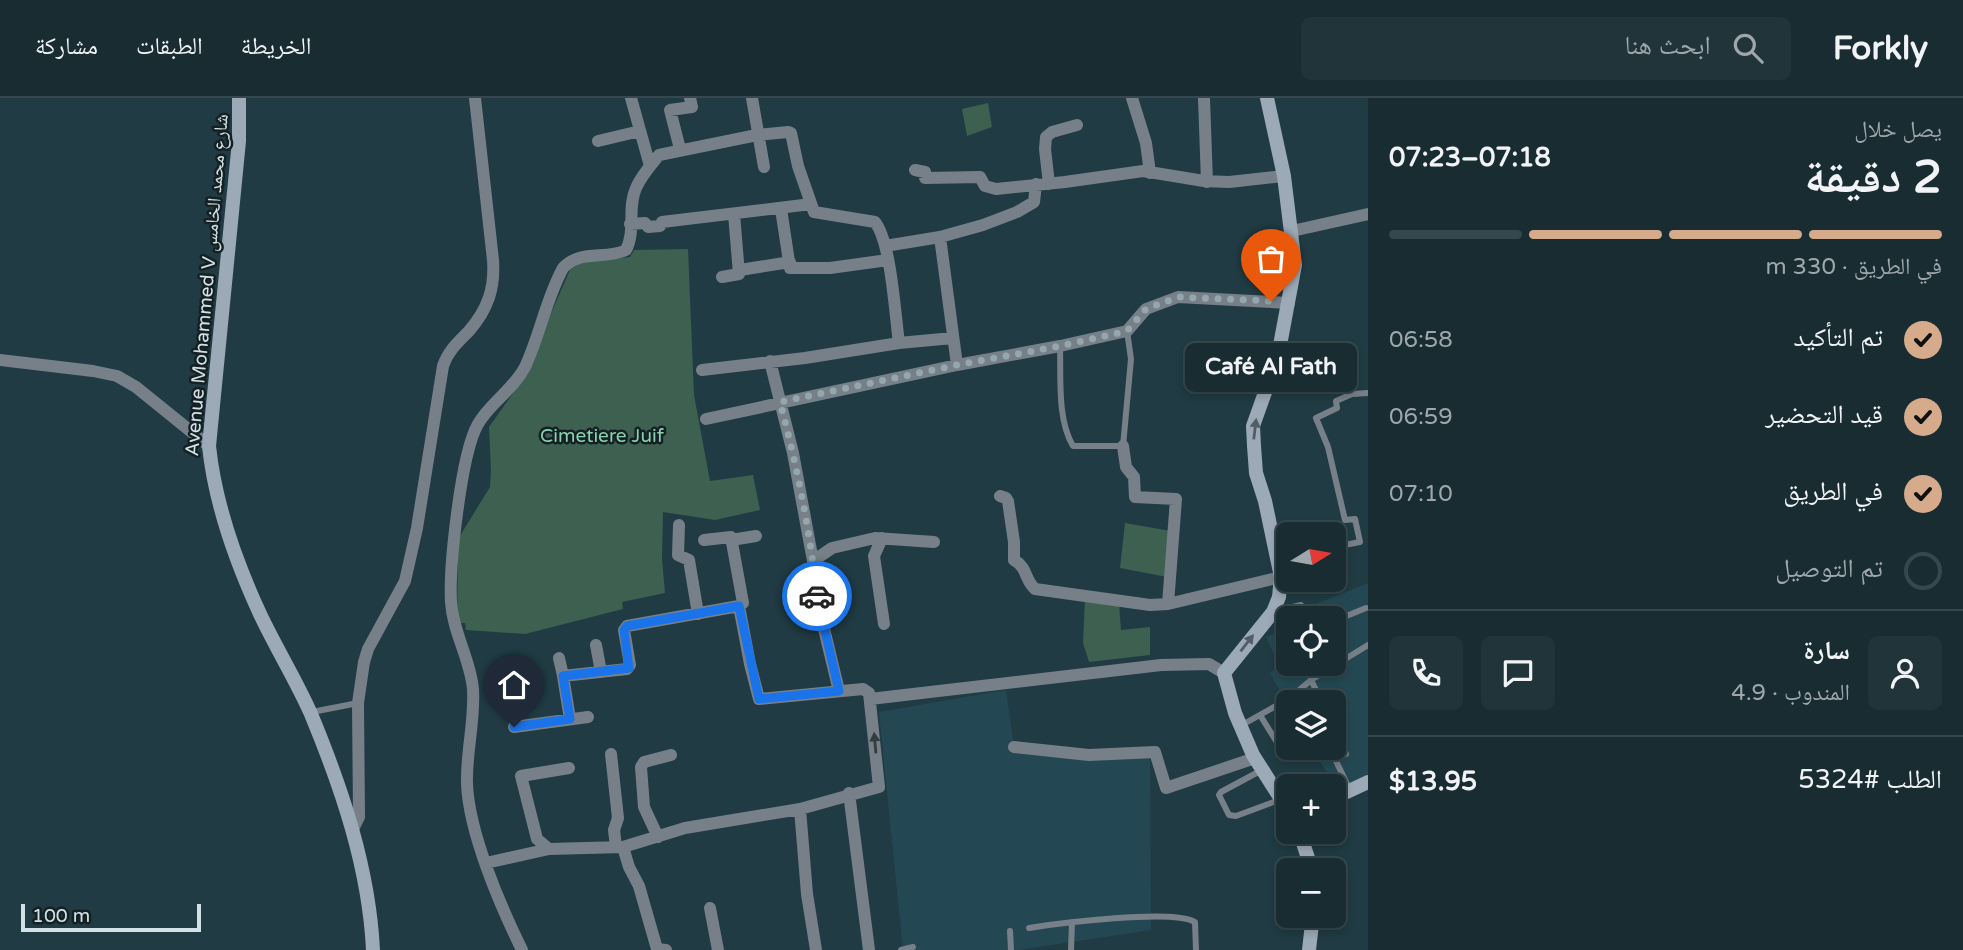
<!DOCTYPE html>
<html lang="ar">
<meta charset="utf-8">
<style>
body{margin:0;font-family:"Varela Round","Noto Naskh Arabic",sans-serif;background:#21343a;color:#f1f3f6;direction:rtl;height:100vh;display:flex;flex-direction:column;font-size:26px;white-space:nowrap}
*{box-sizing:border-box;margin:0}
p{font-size:23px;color:#9fa7ac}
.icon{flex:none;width:38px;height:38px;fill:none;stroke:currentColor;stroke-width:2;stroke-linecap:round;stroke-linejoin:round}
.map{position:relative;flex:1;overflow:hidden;direction:ltr}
.sheet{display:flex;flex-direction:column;background:#182c32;width:595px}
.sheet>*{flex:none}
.needle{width:46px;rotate:79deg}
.tools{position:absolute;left:1276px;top:424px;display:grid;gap:14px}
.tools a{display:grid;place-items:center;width:70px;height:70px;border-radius:10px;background:#182c32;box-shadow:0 4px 10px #0003,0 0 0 2px #36484d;font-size:35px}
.scale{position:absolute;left:21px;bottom:18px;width:180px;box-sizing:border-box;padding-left:7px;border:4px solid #d2e1e6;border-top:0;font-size:19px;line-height:24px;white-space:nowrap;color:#d2e1e6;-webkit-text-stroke:5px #142024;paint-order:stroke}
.pin{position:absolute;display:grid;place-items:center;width:60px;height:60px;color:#fff;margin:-72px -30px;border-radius:50% 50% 50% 0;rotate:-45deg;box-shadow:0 0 7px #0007}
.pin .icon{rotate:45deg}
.courier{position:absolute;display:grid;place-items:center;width:70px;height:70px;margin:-35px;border:5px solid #1a73e8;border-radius:50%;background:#fff;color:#222;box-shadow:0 2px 9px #0007}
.bubble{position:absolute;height:49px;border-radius:10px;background:#182c32;box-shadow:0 4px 10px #0003,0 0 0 2px #36484d;font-size:23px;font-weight:800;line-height:49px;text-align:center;direction:rtl}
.headline em{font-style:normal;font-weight:800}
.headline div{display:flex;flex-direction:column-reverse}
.headline{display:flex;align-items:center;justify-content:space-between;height:119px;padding:0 21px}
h1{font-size:46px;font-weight:800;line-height:52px}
.bar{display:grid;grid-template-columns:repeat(4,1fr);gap:10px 7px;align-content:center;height:84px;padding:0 21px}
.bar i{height:9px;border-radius:5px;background:#36484d}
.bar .on{background:#d6ab8b}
.bar p{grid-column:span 4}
.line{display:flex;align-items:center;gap:18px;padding:0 21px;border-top:2px solid #36484d}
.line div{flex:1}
.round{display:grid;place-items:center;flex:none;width:74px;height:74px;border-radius:10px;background:#21343a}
ol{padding:0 21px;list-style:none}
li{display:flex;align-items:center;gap:21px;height:77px}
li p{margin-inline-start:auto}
li .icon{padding:7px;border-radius:50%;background:#d6ab8b;color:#111;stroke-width:4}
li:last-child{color:#9fa7ac}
li i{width:38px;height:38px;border:4px solid #36484d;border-radius:50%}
header{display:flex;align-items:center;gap:42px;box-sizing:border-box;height:98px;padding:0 35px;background:#182c32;border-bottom:2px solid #36484d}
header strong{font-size:33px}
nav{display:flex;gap:38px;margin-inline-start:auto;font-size:24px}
.search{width:490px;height:63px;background:#21343a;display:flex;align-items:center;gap:18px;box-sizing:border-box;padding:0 24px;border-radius:10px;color:#9fa7ac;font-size:26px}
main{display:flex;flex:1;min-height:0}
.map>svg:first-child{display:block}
.built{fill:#244853}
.green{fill:#3d6050}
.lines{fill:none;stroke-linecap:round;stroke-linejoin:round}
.lane{stroke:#778088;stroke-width:6}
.street{stroke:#778088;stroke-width:12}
.secondary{stroke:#9ca9b6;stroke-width:14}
.oneway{fill:#515e66}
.oneway2{fill:#323d42}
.done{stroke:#94a7ad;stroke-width:7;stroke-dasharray:0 12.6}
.route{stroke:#1a73e8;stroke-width:9}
.labels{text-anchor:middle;stroke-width:5;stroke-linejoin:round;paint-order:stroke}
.street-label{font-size:19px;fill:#d2e1e6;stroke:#142024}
.park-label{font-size:19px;fill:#89d1af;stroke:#142024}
</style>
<header>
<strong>Forkly</strong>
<div class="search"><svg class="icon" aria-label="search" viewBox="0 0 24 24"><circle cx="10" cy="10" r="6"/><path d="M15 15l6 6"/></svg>ابحث هنا</div>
<nav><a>الخريطة</a><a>الطبقات</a><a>مشاركة</a></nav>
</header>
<main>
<section class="sheet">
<div class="headline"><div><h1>2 دقيقة</h1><p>يصل خلال</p></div><em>07:18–07:23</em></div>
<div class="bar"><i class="on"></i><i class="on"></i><i class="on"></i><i></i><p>في الطريق · 330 m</p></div>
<ol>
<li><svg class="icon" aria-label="check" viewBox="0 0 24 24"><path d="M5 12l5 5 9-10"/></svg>تم التأكيد<p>06:58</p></li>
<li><svg class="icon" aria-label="check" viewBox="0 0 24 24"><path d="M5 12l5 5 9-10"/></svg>قيد التحضير<p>06:59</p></li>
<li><svg class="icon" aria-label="check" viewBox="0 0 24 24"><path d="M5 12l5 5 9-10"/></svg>في الطريق<p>07:10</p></li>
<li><i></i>تم التوصيل</li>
</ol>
<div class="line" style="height:126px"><a class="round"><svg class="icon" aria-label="person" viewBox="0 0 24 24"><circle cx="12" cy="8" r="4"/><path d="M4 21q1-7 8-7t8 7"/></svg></a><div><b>سارة</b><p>المندوب · 4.9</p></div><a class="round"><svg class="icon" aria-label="chat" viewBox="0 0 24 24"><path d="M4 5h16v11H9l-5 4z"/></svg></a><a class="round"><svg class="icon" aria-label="phone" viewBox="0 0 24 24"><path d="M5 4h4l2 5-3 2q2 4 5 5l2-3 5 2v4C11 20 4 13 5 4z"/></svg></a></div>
<div class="line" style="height:91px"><div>الطلب #5324</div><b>$13.95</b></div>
</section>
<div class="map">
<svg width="1368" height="852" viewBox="0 0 1368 852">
<rect width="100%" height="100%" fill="#203b43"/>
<path class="built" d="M1368 485V680L1334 696V688H1331L1329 678 1311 649H1334V604H1288V607L1270 575 1279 568 1266 539 1288 530V565H1334V520H1307L1303 511Z
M1006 592 1014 649 1150 653 1151 832 1018 852H903L879 614Z"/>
<path class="green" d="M988 5 992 29 967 38 962 11Z
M688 151 694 297 710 383 753 377 760 412 715 422 663 414 662 461 665 495 622 504 623 511 525 536 466 532 465 525H457L458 441 490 389 491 373 489 329 521 284 573 165 630 159 634 152Z
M1125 425 1171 433 1167 479 1120 470Z
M1085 500 1119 505 1121 532 1150 529V557L1089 564 1083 545Z"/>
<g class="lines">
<path class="lane" d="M1060 248C1061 280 1057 321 1073 348H1123L1131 261 1127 233
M1280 257 1323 250 1331 253 1347 290 1352 296 1368 295
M1334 449 1360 444 1355 421 1345 422 1328 349 1316 320 1337 310 1336 303 1352 296
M1276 513 1301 507 1308 520
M1334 523 1366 510
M1322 604 1311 582 1368 547
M312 614 358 605
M1260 617 1278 646
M1242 627 1290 600 1311 582
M1334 629 1346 656 1335 661 1350 692
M1262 672 1221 694 1219 697 1229 717 1236 718 1279 702
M1029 830C1059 825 1172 811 1195 824L1196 852
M1010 833 1011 852
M901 852 913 849
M1071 852 1072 824"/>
<path class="street" d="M631 0 650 68
M752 0 764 69
M1132 0 1146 45 1150 75
M1204 1 1207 84
M598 43 640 33
M680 51 670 12 692 9 690 0
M915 72 925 74V80L980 79 985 88 996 91 1065 84 1143 73 1204 83 1229 84 1284 78
M1049 86 1045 51 1046 39 1052 34 1077 27
M781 111 790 170H830L888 162
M630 126 645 125 648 129 660 128 662 124 811 106
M1292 133 1368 116
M940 139 957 267
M885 148 940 139 983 127 1017 114 1034 104 1036 86
M740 172 790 164
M722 179 739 176 734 116
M0 262 93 273 117 278 136 289 209 348
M770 263 793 355 813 463 819 510 839 593
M702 272 805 260 899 245 953 240
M706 321 957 267 1060 248 1127 233 1146 211 1178 199 1289 205
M1123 348 1126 369 1134 379 1135 399 1176 401 1168 506
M1000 398 1006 400 1008 403 1014 444V462C1028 470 1024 481 1035 491L1150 507 1168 506 1281 479
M679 427 678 457 689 462 698 516
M882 440 874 458 884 526
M704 442 731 439 743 505 739 508 750 566 759 601 863 591 869 595 879 689 800 711 807 796 816 852
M731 442 756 438
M813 463 832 450 875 440 934 444
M596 547 601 574
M559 560 563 578 627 571 630 567 624 532 627 528 739 508
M563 578 570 621
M870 601 1161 567 1209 566 1224 575
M514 629 588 619
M1014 649 1089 657 1155 654 1166 690 1255 660
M611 656 618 720 614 732 616 749
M849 695 869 852
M353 731 359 719 358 605 364 564 368 551 405 483 417 430 443 268C448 253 458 244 469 233 488 211 495 190 493 162L475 0
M658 739 644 709 641 669 644 664 671 657
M623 749 629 769 639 788 657 851 666 852
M549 751 537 741 521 678 569 670
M486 765 549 751 623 749 685 730 800 711
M710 810 718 852
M522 852C500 807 469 735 467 686 466 654 475 623 473 591 470 560 453 535 451 504 449 469 461 355 478 326 490 305 513 292 525 269 540 237 546 201 563 170 580 151 606 162 626 152 636 133 627 109 636 90 641 78 651 67 659 57L757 37 788 34 791 35 798 68 814 114 875 124C891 144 895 216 899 245"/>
<path class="secondary" d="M239 0V43L209 348C215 406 236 464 260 516 276 550 296 582 311 616 342 691 369 770 373 852
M1267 0 1284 78 1295 167 1278 258 1253 328 1254 348 1256 375 1265 403 1281 479 1279 499 1273 514 1224 575 1235 615 1253 657 1288 712
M1334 700 1368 684
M1299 733 1312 772
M1309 852 1313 817"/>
</g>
<defs><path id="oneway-solid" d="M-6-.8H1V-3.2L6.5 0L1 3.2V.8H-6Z" transform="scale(1.75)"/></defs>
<g class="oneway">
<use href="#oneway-solid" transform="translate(1255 331) rotate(-83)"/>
<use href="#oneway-solid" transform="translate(1247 545) rotate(-52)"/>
</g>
<use class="oneway2" href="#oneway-solid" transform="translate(875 645) rotate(-95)"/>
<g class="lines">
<path class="done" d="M817 498C810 433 797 368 780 304L957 267 1060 248 1127 233 1146 211 1178 199 1271 203"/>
<path class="route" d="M514 629 570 621 563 578 629 570 624 532 627 528 739 508 759 601 839 593 817 498"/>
</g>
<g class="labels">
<g class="street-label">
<text transform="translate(206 187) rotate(-85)" y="7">Avenue Mohammed V شارع محمد الخامس</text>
</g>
<g class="park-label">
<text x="602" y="344">Cimetiere Juif</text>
</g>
</g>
</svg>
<div class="tools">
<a><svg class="needle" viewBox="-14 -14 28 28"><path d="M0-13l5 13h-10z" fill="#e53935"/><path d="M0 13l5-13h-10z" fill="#9fa7ac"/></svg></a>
<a><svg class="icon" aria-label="locate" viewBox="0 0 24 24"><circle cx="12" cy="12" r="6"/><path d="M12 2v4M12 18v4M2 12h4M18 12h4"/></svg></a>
<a><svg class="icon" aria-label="layers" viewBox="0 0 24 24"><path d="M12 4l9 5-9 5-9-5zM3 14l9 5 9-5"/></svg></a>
<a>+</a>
<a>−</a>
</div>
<div class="scale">100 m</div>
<div class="pin" style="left:1271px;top:203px;background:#ea580c"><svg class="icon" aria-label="bag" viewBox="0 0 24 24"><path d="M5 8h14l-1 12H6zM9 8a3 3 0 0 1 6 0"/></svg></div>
<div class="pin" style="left:514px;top:629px;background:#1f2937"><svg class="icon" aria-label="home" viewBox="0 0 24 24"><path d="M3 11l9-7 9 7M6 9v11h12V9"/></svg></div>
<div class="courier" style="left:817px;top:498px"><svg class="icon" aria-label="car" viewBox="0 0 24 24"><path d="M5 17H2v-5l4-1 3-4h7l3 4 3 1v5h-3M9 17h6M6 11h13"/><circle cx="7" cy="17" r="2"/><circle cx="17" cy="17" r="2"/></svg></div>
<div class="bubble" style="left:1185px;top:245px;width:172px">Café Al Fath</div>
</div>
</main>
